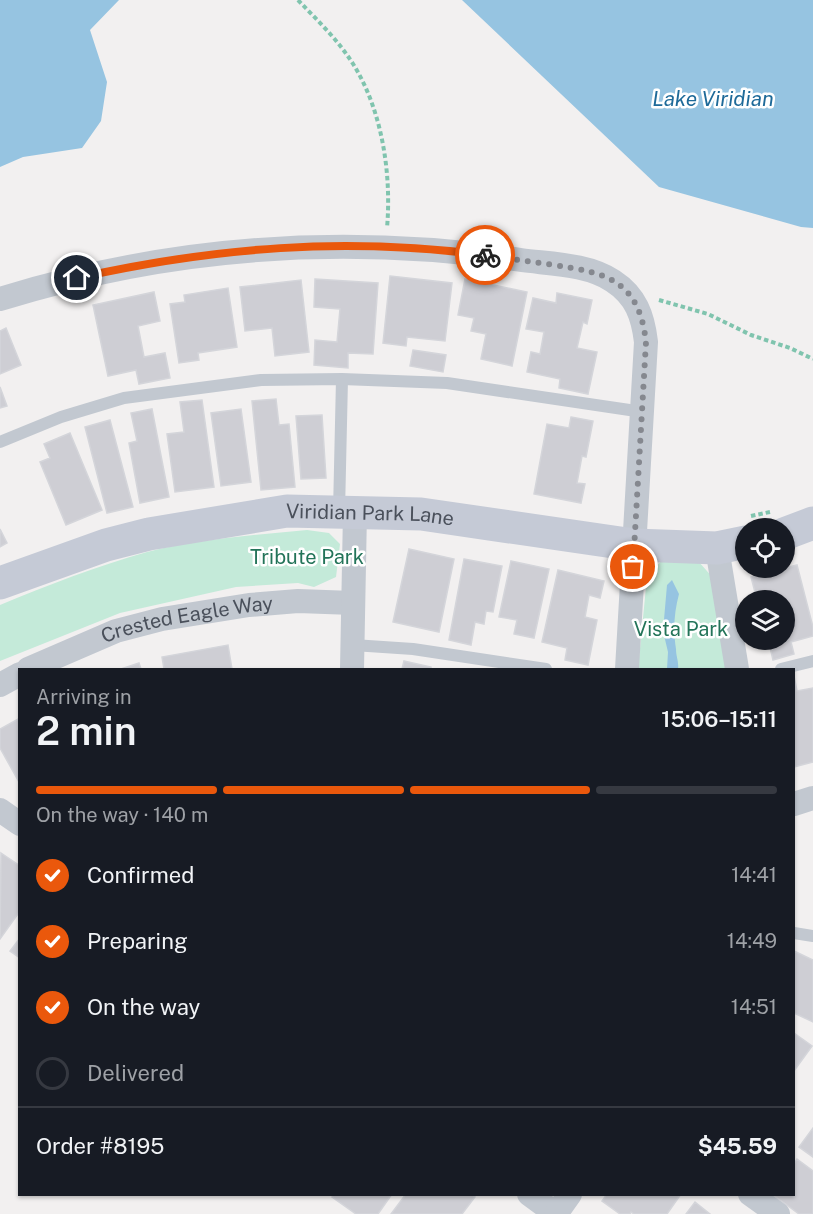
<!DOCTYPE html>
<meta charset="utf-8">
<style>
body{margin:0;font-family:"Public Sans",sans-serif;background:#20242c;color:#f1f3f6;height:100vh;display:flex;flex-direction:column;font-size:22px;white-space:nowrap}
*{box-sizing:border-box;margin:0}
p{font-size:20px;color:#9ea1a6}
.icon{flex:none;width:33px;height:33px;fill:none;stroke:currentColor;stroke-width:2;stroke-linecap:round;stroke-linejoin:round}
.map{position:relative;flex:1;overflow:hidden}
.drawer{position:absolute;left:18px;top:668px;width:777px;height:528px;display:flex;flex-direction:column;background:#171b24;border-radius:0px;box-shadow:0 2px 4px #0004}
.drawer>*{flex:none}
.controls{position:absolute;left:735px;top:518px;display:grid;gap:12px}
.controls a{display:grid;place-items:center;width:60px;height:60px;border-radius:50%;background:#171b24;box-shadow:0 2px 4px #0004;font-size:30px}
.pin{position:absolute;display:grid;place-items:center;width:51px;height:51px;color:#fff;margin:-26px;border:3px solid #fff;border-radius:50%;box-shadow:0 2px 6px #0007}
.courier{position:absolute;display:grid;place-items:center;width:60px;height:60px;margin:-30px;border:4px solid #ea580c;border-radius:50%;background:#fff;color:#222;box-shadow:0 2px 8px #0007}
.summary em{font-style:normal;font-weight:600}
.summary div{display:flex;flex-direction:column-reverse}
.summary{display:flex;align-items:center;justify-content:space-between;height:102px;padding:0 18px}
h1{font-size:39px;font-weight:600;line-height:45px}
.bar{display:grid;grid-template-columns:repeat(4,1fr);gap:9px 6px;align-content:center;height:72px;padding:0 18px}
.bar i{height:8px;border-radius:4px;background:#363941}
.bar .current{background:#ea580c}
.bar p{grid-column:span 4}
.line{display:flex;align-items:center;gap:15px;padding:0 18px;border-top:2px solid #363941}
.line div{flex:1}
ol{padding:0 18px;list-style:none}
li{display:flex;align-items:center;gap:18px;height:66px}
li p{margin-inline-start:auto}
li .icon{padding:6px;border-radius:50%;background:#ea580c;color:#fff;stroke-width:4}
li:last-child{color:#9ea1a6}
li i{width:33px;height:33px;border:3px solid #363941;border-radius:50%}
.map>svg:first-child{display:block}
.green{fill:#c4ead9}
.water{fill:#96c4e1}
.building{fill:#ceced4;stroke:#d4d5da;stroke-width:1.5}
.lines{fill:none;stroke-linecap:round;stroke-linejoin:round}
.path{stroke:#80c4ae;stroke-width:4;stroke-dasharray:4.5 3;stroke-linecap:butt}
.lane{stroke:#c2c8d0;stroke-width:12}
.street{stroke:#c2c8d0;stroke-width:24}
.secondary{stroke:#c5cad6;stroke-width:33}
.done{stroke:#85888f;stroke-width:6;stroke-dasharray:0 10.8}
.route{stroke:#ea580c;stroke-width:8}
.labels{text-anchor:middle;stroke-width:5;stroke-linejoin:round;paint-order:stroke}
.street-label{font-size:20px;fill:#4a505b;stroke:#fff}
.park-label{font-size:20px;fill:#237459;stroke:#fff}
.water-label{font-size:21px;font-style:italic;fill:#1e6a99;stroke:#fff}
</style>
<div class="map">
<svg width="813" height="1214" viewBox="0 0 813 1214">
<rect width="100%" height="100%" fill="#f2f0f0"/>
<path class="green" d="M307 530 329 533 340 544 336 577 314 587 298 583 236 587 120 613 0 661V605C48 585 97 566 147 552 199 539 254 535 307 530Z
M662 560 698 561 715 580 726 669H638L647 577Z"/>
<path class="water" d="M0 0H119L90 30 107 82 101 121 82 148 23 157 0 167Z
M462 0H813V228L801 227 659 187Z
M672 580 679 594C674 613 673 630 676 649 676 657 679 661 678 669H667L668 652 663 631 667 585Z"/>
<path class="building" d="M390 276 452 283 445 341 407 337 406 346 383 343Z
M315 279 378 283 373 354 348 353V368L314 365 315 340 337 342 340 309 314 307Z
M465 279 527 292 512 366 481 359 486 334 471 331 474 318 458 315Z
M301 280 309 352 275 356 272 328 245 331 240 287Z
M228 288 237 347 198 353 199 360 179 363 170 304 185 302 184 295Z
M154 292 160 321 138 326 144 357 165 353 170 378 139 384 136 370 108 376 93 305Z
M557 293 592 300 587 324 583 322 577 348 597 352 588 394 559 388 560 379 527 372 531 352 540 354 544 332 526 329 533 298 556 303Z
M6 328 21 365 0 374V331Z
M413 350 446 355 443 372 410 366Z
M0 387 7 406 0 408Z
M276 399 279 425 289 424 295 487 261 490 252 401Z
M202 400 214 487 175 492 167 434 184 432 180 402Z
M152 409 169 497 140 503 129 443 137 441 131 413Z
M241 409 251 482 221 486 211 413Z
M322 415 326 478 301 479 296 416Z
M571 417 593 421 586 457 582 456 577 483 585 484 581 503 534 494 547 424 569 428Z
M110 420 133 507 107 513 85 427Z
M70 433 102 510 66 525 40 462 50 458 44 444Z
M0 529 7 543 0 547Z
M409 549 454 559 439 632 393 622Z
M464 559 502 566 493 612 486 611 484 624 475 622 471 645 449 640Z
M511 561 549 569 534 638 514 634 517 620 499 617Z
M797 565 813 627V636L791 642 794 654 773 660 768 639H784V600H757L751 577Z
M558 570 604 581 600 598 589 595 585 617 597 620 588 665 565 660 567 648 542 642Z
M228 645 232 669H164L162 657Z
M404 661 431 667V669H402Z
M139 663 141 669H121Z
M794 676 797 691 813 688V762L794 767Z
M20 718V782H19L0 748V729Z
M1 853 20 866V911L0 939Z
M20 938V958L10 951Z
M794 951 813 960V1022L794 1013Z
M794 1033 812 1046 794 1071Z
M813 1128V1157L799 1147Z
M797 1159 813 1171V1214H799L772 1194H794V1164Z
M334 1194H392L378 1214H356L332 1197Z
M406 1194H471L475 1197 462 1214H391Z
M607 1194H681L667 1214H634L631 1212 630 1214H620L602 1201Z
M695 1202 710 1214H686Z"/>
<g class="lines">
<path class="path" d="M298 0C315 18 333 35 347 55 381 102 392 171 387 228
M659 300 708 314 751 335 790 348 813 359
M751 516 770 512"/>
<path class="lane" d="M0 442 61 417 124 398 261 380 342 379 447 383 643 412
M339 512 342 379
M353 645 413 649 546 669
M781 669 813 661
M794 933 813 936"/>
<g class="street">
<path d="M0 299C171 246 344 234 521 260 550 264 588 264 613 281 636 296 643 316 646 342L627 669"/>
<path d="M717 548 737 669"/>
<path id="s1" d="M28 669 116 631 162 619 249 605 298 601 353 603"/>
<path d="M352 669 355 512"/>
<path d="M0 685 20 674"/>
<path d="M794 804 813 798"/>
<path d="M0 810 20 824"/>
<path d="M529 1194 556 1214"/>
<path d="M750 1194 778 1214"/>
<path d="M556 1214 570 1194"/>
</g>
<g class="secondary">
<path d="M784 534 813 523"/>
<path id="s2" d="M0 583 106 545 149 534 287 511 421 514 634 545 717 548 746 542"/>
</g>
</g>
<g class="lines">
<path class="done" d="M485 255C508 258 531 262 554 265 608 273 639 281 646 342L633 567"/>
<path class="route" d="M77 278C217 247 343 237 485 255"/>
</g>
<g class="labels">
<g class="street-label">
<text dy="7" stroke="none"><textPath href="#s2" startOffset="380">Viridian Park Lane</textPath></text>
<text dy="7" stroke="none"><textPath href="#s1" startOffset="168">Crested Eagle Way</textPath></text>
</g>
<g class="park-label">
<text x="307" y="564">Tribute Park</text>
<text x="681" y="636">Vista Park</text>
</g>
<g class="water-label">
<text x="713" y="106">Lake Viridian</text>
</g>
</g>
</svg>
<div class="controls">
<a><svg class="icon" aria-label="locate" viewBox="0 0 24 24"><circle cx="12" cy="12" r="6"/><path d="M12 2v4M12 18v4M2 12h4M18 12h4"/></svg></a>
<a><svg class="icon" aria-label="layers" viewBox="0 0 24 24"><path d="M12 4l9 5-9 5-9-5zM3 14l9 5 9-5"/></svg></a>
</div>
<div class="pin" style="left:633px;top:567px;background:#ea580c"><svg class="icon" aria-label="bag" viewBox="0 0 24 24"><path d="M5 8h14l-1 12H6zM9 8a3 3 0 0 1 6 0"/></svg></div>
<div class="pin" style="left:77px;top:278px;background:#1f2937"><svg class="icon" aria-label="home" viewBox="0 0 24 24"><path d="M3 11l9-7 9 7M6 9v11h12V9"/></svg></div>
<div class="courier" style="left:485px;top:255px"><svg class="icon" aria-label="bike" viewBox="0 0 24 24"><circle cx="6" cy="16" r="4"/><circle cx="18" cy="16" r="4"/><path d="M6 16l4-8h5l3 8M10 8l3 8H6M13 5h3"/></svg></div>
<section class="drawer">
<div class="summary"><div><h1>2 min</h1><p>Arriving in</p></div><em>15:06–15:11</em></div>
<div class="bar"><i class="current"></i><i class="current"></i><i class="current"></i><i></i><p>On the way · 140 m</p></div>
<ol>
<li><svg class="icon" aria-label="check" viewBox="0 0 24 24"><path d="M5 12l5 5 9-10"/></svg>Confirmed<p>14:41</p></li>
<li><svg class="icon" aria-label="check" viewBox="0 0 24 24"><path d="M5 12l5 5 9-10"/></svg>Preparing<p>14:49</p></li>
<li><svg class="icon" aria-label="check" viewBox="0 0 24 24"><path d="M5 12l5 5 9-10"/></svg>On the way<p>14:51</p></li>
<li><i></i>Delivered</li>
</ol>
<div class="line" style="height:78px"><div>Order #8195</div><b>$45.59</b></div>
</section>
</div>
